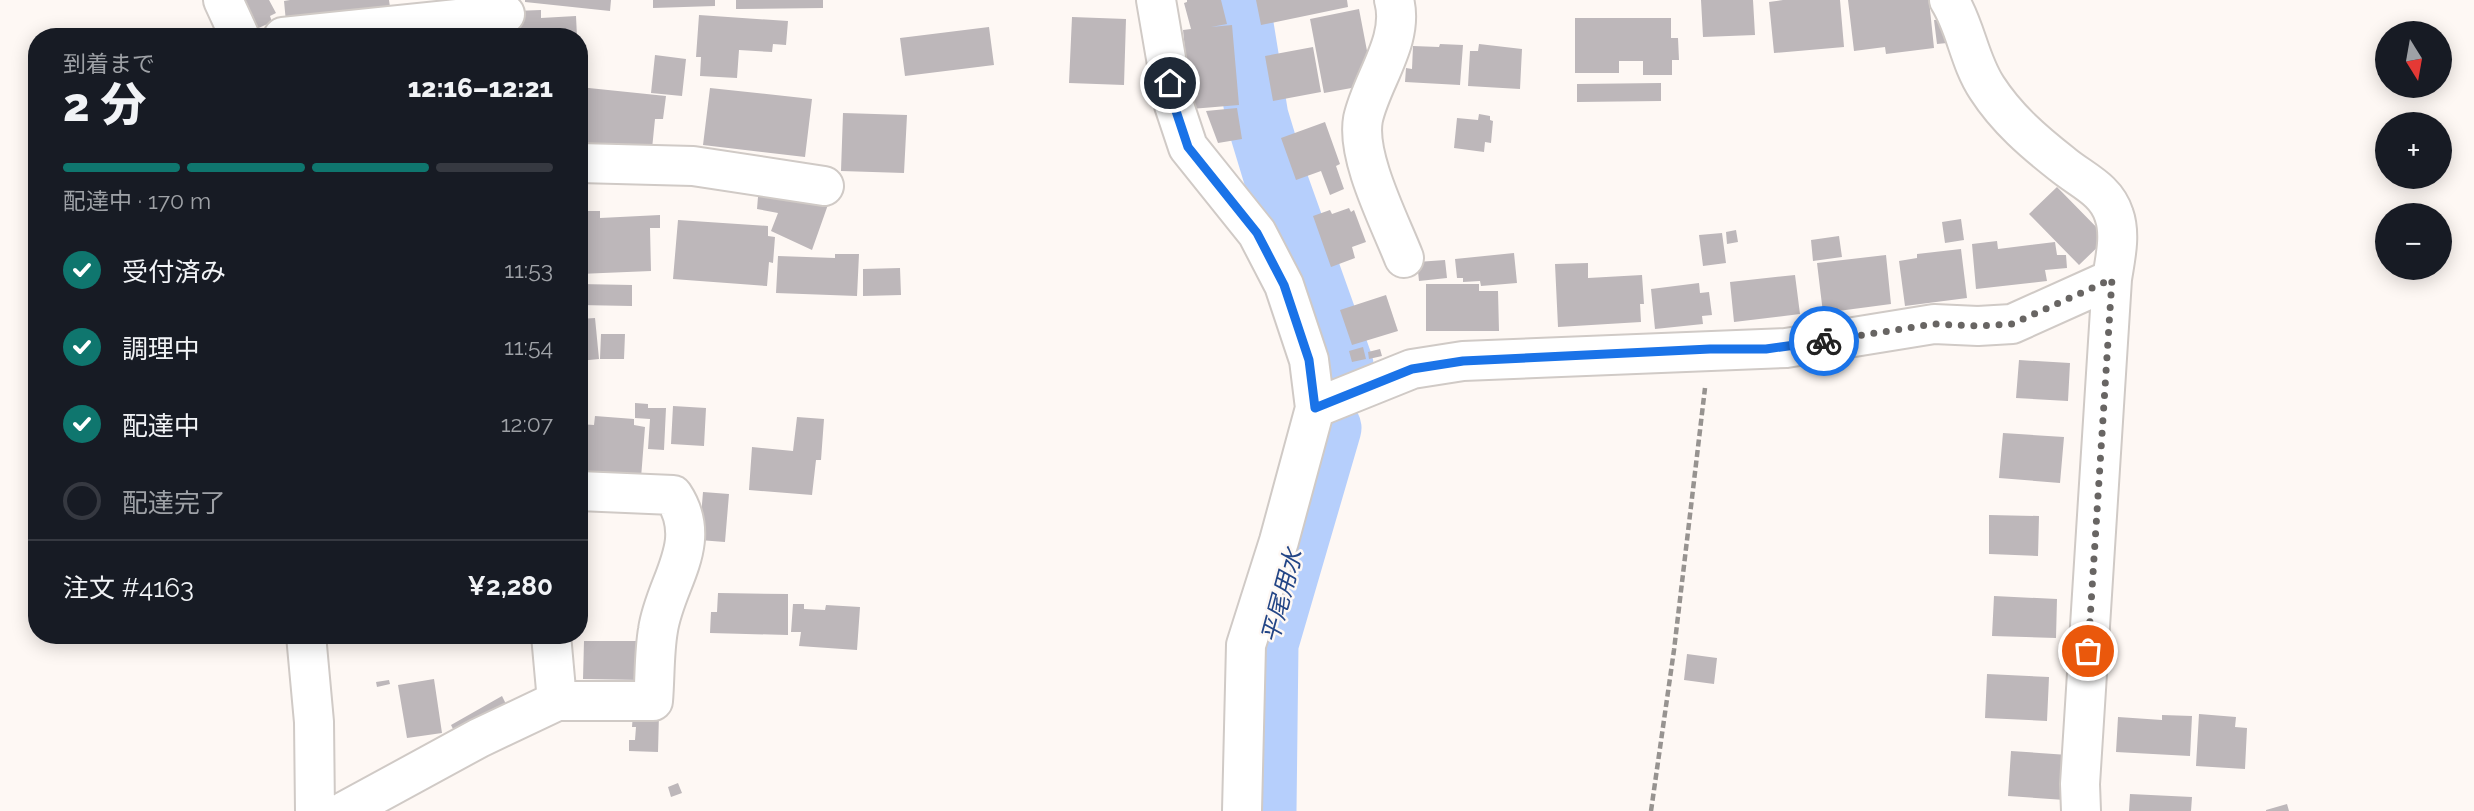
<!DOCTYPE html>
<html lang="ja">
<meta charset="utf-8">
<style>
body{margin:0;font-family:Raleway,"Noto Sans JP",sans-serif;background:#20242c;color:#f1f3f6;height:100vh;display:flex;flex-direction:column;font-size:26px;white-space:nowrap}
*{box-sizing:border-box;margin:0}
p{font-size:23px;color:#9ea1a6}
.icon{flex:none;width:38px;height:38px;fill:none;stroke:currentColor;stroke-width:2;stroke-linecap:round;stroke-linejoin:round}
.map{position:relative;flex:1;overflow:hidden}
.panel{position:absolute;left:28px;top:28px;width:560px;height:616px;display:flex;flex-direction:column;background:#171b24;border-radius:28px;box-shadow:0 4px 18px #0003}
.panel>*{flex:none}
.needle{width:46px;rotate:169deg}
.controls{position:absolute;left:2375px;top:21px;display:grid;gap:14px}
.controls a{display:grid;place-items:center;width:77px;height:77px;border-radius:50%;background:#171b24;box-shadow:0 4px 18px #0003;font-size:35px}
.pin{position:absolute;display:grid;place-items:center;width:60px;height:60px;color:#fff;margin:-30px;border:4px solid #fff;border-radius:50%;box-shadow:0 2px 7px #0007}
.courier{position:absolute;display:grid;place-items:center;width:70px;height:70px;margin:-35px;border:5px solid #1a73e8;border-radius:50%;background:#fff;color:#222;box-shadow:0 2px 9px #0007}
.overview em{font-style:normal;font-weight:800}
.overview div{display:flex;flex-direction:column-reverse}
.overview{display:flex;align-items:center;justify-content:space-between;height:119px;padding:0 35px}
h1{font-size:46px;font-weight:800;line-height:52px}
.bar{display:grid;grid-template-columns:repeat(4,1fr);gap:10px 7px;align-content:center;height:84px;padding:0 35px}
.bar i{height:9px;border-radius:5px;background:#363941}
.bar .on{background:#0f766e}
.bar p{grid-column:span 4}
.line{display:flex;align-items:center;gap:18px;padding:0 35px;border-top:2px solid #363941}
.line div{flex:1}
ol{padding:0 35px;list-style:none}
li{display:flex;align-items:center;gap:21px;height:77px}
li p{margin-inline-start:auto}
li .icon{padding:7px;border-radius:50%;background:#0f766e;color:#fff;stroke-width:4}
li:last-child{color:#9ea1a6}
li i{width:38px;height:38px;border:4px solid #363941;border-radius:50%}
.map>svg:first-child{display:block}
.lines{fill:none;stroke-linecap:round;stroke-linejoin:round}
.river{stroke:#b6cffc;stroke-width:63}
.building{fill:#bdb7ba}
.minor-casing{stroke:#d0cac6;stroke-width:42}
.path{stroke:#979390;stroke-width:4.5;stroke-dasharray:7 3.5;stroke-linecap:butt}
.minor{stroke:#fff;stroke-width:38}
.done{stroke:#686563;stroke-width:7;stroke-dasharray:0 12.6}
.route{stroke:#1a73e8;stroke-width:9}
.labels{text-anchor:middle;stroke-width:5;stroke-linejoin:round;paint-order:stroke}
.water-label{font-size:24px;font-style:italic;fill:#234586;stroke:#fef8f4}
</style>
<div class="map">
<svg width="2474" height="811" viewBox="0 0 2474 811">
<rect width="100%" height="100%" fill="#fef8f4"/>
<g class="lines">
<path class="river" d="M1238 0 1257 117 1277 183 1342 365
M1265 811 1267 644 1330 428"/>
</g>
<path class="building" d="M240 0H269L276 13 270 16 272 22 254 30Z
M290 0H389L390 7 286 22 284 1Z
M525 0H611L610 11 525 2Z
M653 0H715V6L653 8Z
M736 0H823V8L736 9Z
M1187 0H1221L1227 24 1211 27 1232 25 1239 105 1191 109 1183 30 1191 29 1184 3 1187 2Z
M1256 0H1347L1348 7 1261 25Z
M1701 0H1753L1755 35 1703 37Z
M1783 0H1840L1844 47 1774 53 1769 2Z
M1848 0H1929L1934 48 1886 54 1885 47 1854 51Z
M1359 9 1368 56 1357 87 1324 93 1310 19Z
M541 10V18L576 16 577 37H514V11Z
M699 15 788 21 786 45 773 44 772 52 739 50 737 78 700 76 701 57H696Z
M1072 17 1126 19 1124 85 1069 83Z
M1575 18H1671V38H1678L1679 60H1672V75H1643V61H1619V73H1575Z
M1934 20H1944L1947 43 1937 44Z
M989 27 994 65 905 76 900 38Z
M1440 44 1463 45 1460 85 1405 82 1406 68 1412 69 1413 46 1439 47Z
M1479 44 1522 49 1520 89 1468 86 1470 51H1478Z
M1313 47 1321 92 1273 101 1265 56Z
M655 55 686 59 682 96 651 93Z
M1661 83V101L1577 102V84Z
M579 87 666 96 663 119H655L652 149 579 142Z
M710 88 812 99 805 157 703 145Z
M1237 108 1242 139 1218 143 1206 111Z
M843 113 907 115 904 173 841 171Z
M1479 114 1490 116V120L1493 121 1491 143 1485 142 1484 152 1454 148 1457 118 1478 120Z
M1325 122 1340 164 1336 166 1344 189 1330 195 1321 171 1296 180 1281 138Z
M759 185 830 199 812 250 771 231 778 213 757 209Z
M2057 187 2107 238 2079 265 2029 214Z
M1349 208 1351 212 1354 210 1366 242 1352 247 1355 258 1331 267 1313 216 1330 210 1332 214Z
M585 211H600V218L660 215V228H650L651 271 579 274V217H586Z
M1961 219 1964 240 1945 243 1942 222Z
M678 220 768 226V236L775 237 773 263 769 262 767 286 673 279Z
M1736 230 1738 242 1727 244 1726 232Z
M1722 233 1726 263 1703 266 1699 235Z
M1839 236 1842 257 1813 261 1811 240Z
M1997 241 1998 249 2055 242 2057 255H2066L2067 268 2045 270 2047 281 1976 289 1972 244Z
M1961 249 1967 298 1905 306 1899 261 1917 258V254Z
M1514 253 1517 283 1481 286 1480 281 1463 282V278H1457L1455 259Z
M835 254H859L857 296 776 293 778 256 835 258Z
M1886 255 1891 304 1823 313 1817 263Z
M1445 260 1447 278 1419 281 1417 262Z
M1588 263V278L1642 275 1644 304H1640L1641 322 1558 327 1555 264Z
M900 268 901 295 863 296V269Z
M1795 275 1800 314 1734 322 1730 282Z
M1699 283 1700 293 1709 292 1712 315 1702 316 1703 324 1655 329 1651 289Z
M579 284 632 285V306L579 305Z
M1426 284H1479V291H1498L1499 331H1426Z
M1386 295 1398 331 1352 345 1340 310Z
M595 318 599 359 579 361V319Z
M601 334H625L624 359H600Z
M1363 347 1366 359 1352 362 1349 351Z
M1380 349 1382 356 1369 359 1368 352Z
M2019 360 2070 363 2068 401 2016 398Z
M635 403 648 404V408H666L664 450 648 449 650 419 635 418Z
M673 406 706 408 704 446 671 444Z
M595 416 634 419V425L645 427 641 478 597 472V476L579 474V424L594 425Z
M797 417 824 419 821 460H816L812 495 749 490 752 447 793 451Z
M2003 433 2064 437 2060 483 1999 478Z
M703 492 729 494 725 542 699 540Z
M1989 515 2039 516 2038 556 1989 554Z
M579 518H586L588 541H579Z
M718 593 788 594V635L710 633 711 612H717Z
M1994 596 2057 599 2056 638 1992 636Z
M793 604H804V609L825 610 826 605 860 607 857 650 799 646 801 632H791Z
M584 641H642L641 680 583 679Z
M1687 654 1717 658 1714 684 1684 680Z
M1987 674 2049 677 2047 721 1985 718Z
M434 679 442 733 407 738 398 685Z
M389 680 390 684 377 687 376 682Z
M502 696 506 704 455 733 451 725Z
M633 713 659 714 658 752 629 751V740H635L636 727H632Z
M2199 714 2236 717 2235 727 2247 728 2245 769 2196 766Z
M2162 715 2192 716 2190 756 2116 752 2118 717 2162 720Z
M2011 751 2068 755 2065 800 2008 796Z
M678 783 682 793 671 797 668 787Z
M2130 794 2192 797 2191 811H2129Z
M2287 804 2289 811H2266V810Z"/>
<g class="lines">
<defs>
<path id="minor" d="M223 0 240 37
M1156 0 1174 105 1188 147 1257 233 1284 285 1309 360 1315 408 1279 541 1246 645 1242 811
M1394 0C1405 40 1371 81 1363 119 1356 157 1390 222 1404 258
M1949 0C1966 27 1969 61 1987 88 2007 119 2034 142 2062 164 2081 180 2106 189 2114 215 2121 235 2115 259 2112 279L2080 784 2081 811
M283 37 505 14
M579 163 693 166 824 186
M1315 408 1412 369 1463 361 1786 348 1934 324 1978 326 2012 324 2112 279
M306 635 314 722 315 811
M557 701H653C655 678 654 653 658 630 665 582 705 543 673 495L579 491
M345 811 479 738 557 701 551 635"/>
</defs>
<use href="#minor" class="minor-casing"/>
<path class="path" d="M1651 811 1674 650 1705 388"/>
<use href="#minor" class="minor"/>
</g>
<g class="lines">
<path class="done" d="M1824 341 1934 324 1978 326 2012 324 2112 279 2088 651"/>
<path class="route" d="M1170 83 1174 105 1188 147 1257 233 1284 285 1309 360 1315 408 1412 369 1463 361 1710 349H1766L1824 341"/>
</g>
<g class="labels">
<g class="water-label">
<text transform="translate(1282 596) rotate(-75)" y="8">平尾用水</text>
</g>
</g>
</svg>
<div class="controls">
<a><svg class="needle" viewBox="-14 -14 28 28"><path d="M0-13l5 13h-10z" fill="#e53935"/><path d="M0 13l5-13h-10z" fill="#9ea1a6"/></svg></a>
<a>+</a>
<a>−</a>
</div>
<div class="pin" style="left:2088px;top:651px;background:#ea580c"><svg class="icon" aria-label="bag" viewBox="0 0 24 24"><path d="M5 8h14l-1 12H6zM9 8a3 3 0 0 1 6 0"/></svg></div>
<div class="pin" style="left:1170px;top:83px;background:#1f2937"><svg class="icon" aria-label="home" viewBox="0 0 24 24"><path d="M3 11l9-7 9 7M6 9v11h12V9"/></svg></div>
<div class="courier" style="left:1824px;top:341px"><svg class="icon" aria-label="bike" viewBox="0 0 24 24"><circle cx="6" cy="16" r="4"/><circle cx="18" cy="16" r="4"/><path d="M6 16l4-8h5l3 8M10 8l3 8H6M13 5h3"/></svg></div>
<section class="panel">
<div class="overview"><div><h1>2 分</h1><p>到着まで</p></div><em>12:16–12:21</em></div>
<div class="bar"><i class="on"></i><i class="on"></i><i class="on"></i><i></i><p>配達中 · 170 m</p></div>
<ol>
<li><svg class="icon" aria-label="check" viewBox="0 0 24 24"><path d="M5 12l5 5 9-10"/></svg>受付済み<p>11:53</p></li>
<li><svg class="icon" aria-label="check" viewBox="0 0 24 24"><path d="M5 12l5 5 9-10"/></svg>調理中<p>11:54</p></li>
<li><svg class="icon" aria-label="check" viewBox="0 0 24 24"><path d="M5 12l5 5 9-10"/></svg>配達中<p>12:07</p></li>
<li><i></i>配達完了</li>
</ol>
<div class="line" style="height:91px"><div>注文 #4163</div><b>¥2,280</b></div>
</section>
</div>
